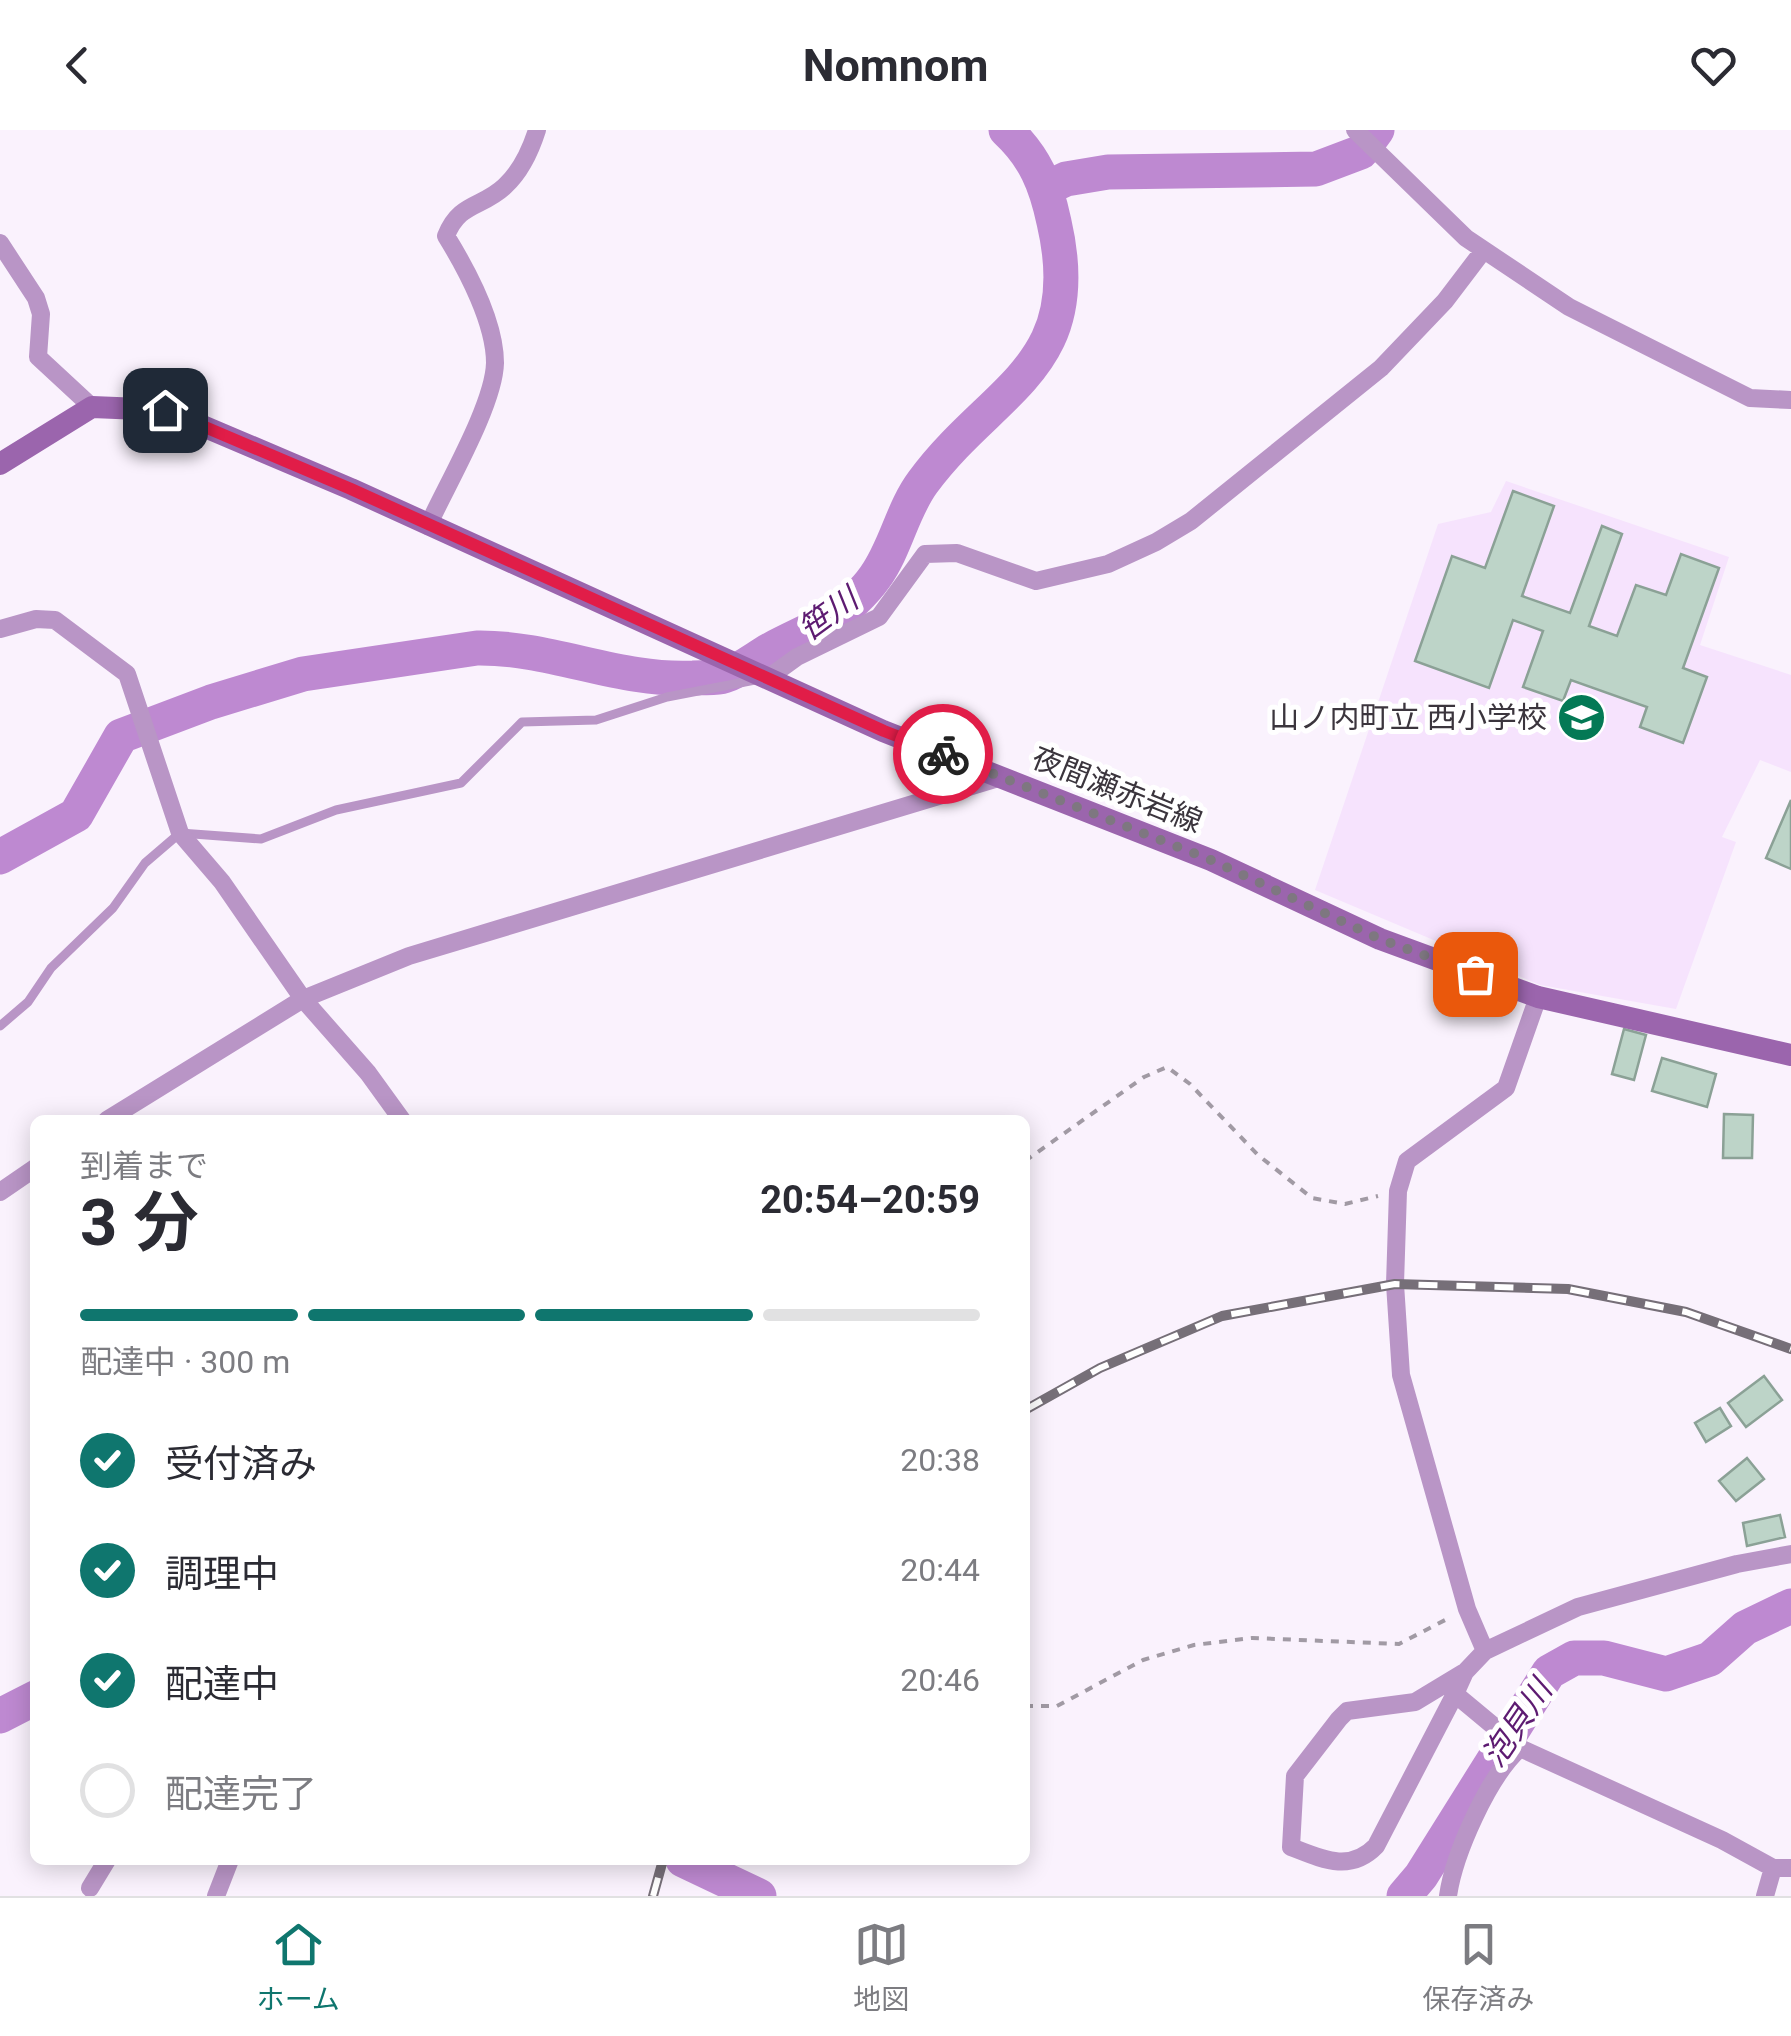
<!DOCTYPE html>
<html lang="ja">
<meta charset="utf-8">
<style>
body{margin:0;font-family:Roboto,"Noto Sans JP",sans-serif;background:#f7f7f7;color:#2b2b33;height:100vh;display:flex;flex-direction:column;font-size:38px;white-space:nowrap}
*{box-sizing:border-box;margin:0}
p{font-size:32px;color:#7c7c81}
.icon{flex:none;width:55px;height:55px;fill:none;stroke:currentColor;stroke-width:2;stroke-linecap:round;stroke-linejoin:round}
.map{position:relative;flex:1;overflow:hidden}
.details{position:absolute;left:30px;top:985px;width:1000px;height:750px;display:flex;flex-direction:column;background:#fff;border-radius:15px;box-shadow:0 5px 25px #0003}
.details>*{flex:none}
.pin{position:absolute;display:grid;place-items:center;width:85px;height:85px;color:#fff;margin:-42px;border-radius:20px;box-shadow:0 5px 15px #0006}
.courier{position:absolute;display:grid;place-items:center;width:100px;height:100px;margin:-50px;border:8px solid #e11d48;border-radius:50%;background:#fff;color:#222;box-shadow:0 2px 12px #0007}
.headline em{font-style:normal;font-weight:700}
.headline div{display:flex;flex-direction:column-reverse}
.headline{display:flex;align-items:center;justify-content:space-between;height:170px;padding:0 50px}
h1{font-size:65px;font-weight:700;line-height:75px}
.bar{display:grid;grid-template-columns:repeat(4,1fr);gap:15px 10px;align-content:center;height:120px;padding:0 50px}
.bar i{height:12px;border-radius:8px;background:#e1e1e2}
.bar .current{background:#0f766e}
.bar p{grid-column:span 4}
ol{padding:0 50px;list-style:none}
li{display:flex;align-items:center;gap:30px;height:110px}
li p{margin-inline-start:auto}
li .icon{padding:10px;border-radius:50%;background:#0f766e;color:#fff;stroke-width:4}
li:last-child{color:#7c7c81}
li i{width:55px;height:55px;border:5px solid #e1e1e2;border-radius:50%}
header{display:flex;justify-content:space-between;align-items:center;height:130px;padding:0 50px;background:#fff;font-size:45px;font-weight:700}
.menu{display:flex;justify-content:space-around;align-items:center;height:140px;border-top:2px solid #e1e1e2;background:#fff;font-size:28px;color:#7c7c81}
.menu a{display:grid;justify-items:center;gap:5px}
.menu .current{color:#0f766e}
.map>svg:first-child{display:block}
.built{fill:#f6e3fd}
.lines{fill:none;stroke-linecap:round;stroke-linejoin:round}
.river{stroke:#be89d1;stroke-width:35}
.building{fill:#bdd4c8;stroke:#8ba196;stroke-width:2.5}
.path{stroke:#a19aa4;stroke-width:4;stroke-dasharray:8 8;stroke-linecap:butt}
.service{stroke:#b995c6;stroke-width:9}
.minor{stroke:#b995c6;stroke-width:18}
.secondary{stroke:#9b65ad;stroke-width:22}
.rail-casing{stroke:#766f78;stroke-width:10}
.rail{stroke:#fff;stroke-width:6;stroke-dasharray:19;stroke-linecap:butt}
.done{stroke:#7e7780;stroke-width:10;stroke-dasharray:0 18}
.route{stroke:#e11d48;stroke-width:12}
.labels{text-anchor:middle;stroke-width:10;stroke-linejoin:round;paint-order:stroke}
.poi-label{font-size:30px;fill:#3b353d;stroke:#fff;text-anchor:end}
.street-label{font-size:30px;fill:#3b353d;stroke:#fff}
.water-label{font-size:32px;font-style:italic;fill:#5d1b71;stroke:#fff}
</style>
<header><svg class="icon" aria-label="back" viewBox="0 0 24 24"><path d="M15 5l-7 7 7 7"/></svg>Nomnom<svg class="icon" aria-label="heart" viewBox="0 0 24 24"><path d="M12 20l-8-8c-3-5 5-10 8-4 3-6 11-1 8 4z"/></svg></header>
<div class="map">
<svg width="1791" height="1766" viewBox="0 0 1791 1766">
<rect width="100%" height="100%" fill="#faf2fd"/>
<path class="built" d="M1506 351 1729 427 1700 515 1791 545V642L1760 630 1722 707 1736 712 1676 879 1540 855 1315 760 1438 394 1491 382Z"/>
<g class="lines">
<path class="river" d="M1047 58 1066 49 1108 42 1316 39 1361 22 1377 0
M0 727 76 685 121 606 211 572 303 544 477 518C552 517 619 552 694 548 703 547 715 549 724 546 740 541 756 528 770 520 790 509 812 500 831 489 845 481 866 460 875 447 896 418 902 380 923 352 993 257 1088 238 1054 92 1046 54 1035 27 1006 0
M0 1586 35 1568
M683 1730 759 1766
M1404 1766 1421 1746 1549 1542 1574 1528H1604L1666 1544 1710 1529 1745 1498 1791 1476"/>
</g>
<path class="building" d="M1513 361 1554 376 1522 466 1570 483 1602 396 1622 404 1589 496 1617 506 1636 455 1666 465 1681 424 1719 438 1683 538 1707 547 1683 613 1640 597 1647 577 1571 550 1563 571 1523 557 1543 501 1513 490 1489 558 1415 531 1452 426 1485 438Z
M1791 670V739L1766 728Z
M1624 899 1646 905 1634 950 1612 944Z
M1662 928 1716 944 1707 977 1652 961Z
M1724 984 1753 985 1752 1028H1723Z
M1764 1246 1782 1270 1746 1297 1728 1273Z
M1720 1278 1731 1296 1706 1312 1695 1293Z
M1747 1328 1764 1349 1736 1371 1719 1351Z
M1780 1385 1785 1407 1747 1416 1743 1393Z"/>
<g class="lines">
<path class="path" d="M1025 1031 1144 947 1167 937 1190 954 1258 1025 1312 1068 1345 1074 1378 1066
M1025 1576H1057L1143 1530 1194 1515 1252 1508 1399 1514 1449 1488"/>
<path class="service" d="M0 896 28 872 51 838 113 778 145 733 180 703 261 709 336 680 461 653 522 592 596 590 667 567 755 550"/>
<path class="minor" d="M1355 0 1466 108 1569 177 1750 268 1791 270
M0 113 36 168 41 184 38 227 92 277
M428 396C446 356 494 275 495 233 495 193 467 140 446 106 459 72 482 78 505 56 520 42 531 19 537 0
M0 499 36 489 55 490 127 544 180 703 222 752 303 869 368 943 402 990
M768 548 797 527 879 487 925 424 957 423 1036 451 1108 434 1156 412 1191 391 1381 238 1445 171 1483 121
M107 990 303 869 409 826 1002 647
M0 1062 35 1038
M1791 1424 1737 1434 1578 1477 1485 1521 1465 1542 1455 1564 1520 1618 1722 1710 1773 1738H1791
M1485 1521 1467 1479 1401 1245 1395 1154 1398 1061 1407 1031 1506 958 1538 867
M1455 1564 1376 1716C1350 1743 1322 1729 1291 1717L1295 1646 1339 1589 1347 1581 1415 1572 1463 1543
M90 1758 107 1730
M216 1766 230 1730
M1448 1766C1454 1724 1488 1647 1520 1618
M1765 1766 1773 1738"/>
<path class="secondary" d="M0 334 92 277 165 280 351 359 883 601 1211 730 1380 809 1538 867 1791 925"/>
<defs>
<path id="rail" d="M1025 1280 1100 1238 1222 1186 1395 1154 1568 1159 1686 1182 1791 1219
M653 1766 663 1730"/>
</defs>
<use href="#rail" class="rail-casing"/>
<use href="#rail" class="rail"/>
</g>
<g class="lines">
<path class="done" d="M943 624 1211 730 1380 809 1475 844"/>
<path class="route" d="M165 280 351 359 884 601 943 624"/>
</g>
<defs>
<symbol id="school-disc" viewBox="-11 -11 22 22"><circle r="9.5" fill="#047955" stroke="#fff"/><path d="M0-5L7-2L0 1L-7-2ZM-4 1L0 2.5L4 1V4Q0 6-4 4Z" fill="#fff"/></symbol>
</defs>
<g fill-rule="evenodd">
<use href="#school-disc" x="1554" y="560" width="55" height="55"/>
</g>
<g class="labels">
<g class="poi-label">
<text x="1547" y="598">山ノ内町立 西小学校</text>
</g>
<g class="street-label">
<text transform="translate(1117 660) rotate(22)" y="10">夜間瀬赤岩線</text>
</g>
<g class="water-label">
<text transform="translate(828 484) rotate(-36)" y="11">笹川</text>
<text transform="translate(1517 1593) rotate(-56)" y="11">泡貝川</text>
</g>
</g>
</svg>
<div class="pin" style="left:1475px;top:844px;background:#ea580c"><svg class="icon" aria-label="bag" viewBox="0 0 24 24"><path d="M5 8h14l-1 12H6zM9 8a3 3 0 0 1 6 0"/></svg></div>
<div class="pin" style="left:165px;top:280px;background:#1f2937"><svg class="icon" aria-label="home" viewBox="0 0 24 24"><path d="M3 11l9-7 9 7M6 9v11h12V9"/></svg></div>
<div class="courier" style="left:943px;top:624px"><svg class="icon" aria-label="bike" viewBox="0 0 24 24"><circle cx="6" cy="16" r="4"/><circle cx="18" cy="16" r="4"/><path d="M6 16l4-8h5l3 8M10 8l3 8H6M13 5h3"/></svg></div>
<section class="details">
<div class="headline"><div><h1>3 分</h1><p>到着まで</p></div><em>20:54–20:59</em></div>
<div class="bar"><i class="current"></i><i class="current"></i><i class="current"></i><i></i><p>配達中 · 300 m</p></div>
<ol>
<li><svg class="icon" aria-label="check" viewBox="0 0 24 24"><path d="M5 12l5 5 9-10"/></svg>受付済み<p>20:38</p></li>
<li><svg class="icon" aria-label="check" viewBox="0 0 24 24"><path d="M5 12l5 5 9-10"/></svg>調理中<p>20:44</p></li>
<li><svg class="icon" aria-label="check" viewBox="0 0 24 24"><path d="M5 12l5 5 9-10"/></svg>配達中<p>20:46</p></li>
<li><i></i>配達完了</li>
</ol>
</section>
</div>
<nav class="menu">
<a class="current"><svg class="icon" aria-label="home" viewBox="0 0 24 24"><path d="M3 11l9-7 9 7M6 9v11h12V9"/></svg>ホーム</a>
<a><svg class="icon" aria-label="map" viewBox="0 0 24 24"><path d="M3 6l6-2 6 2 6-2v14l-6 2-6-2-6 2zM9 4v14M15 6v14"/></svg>地図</a>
<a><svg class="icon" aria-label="saved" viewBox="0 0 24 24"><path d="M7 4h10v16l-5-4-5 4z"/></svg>保存済み</a>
</nav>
